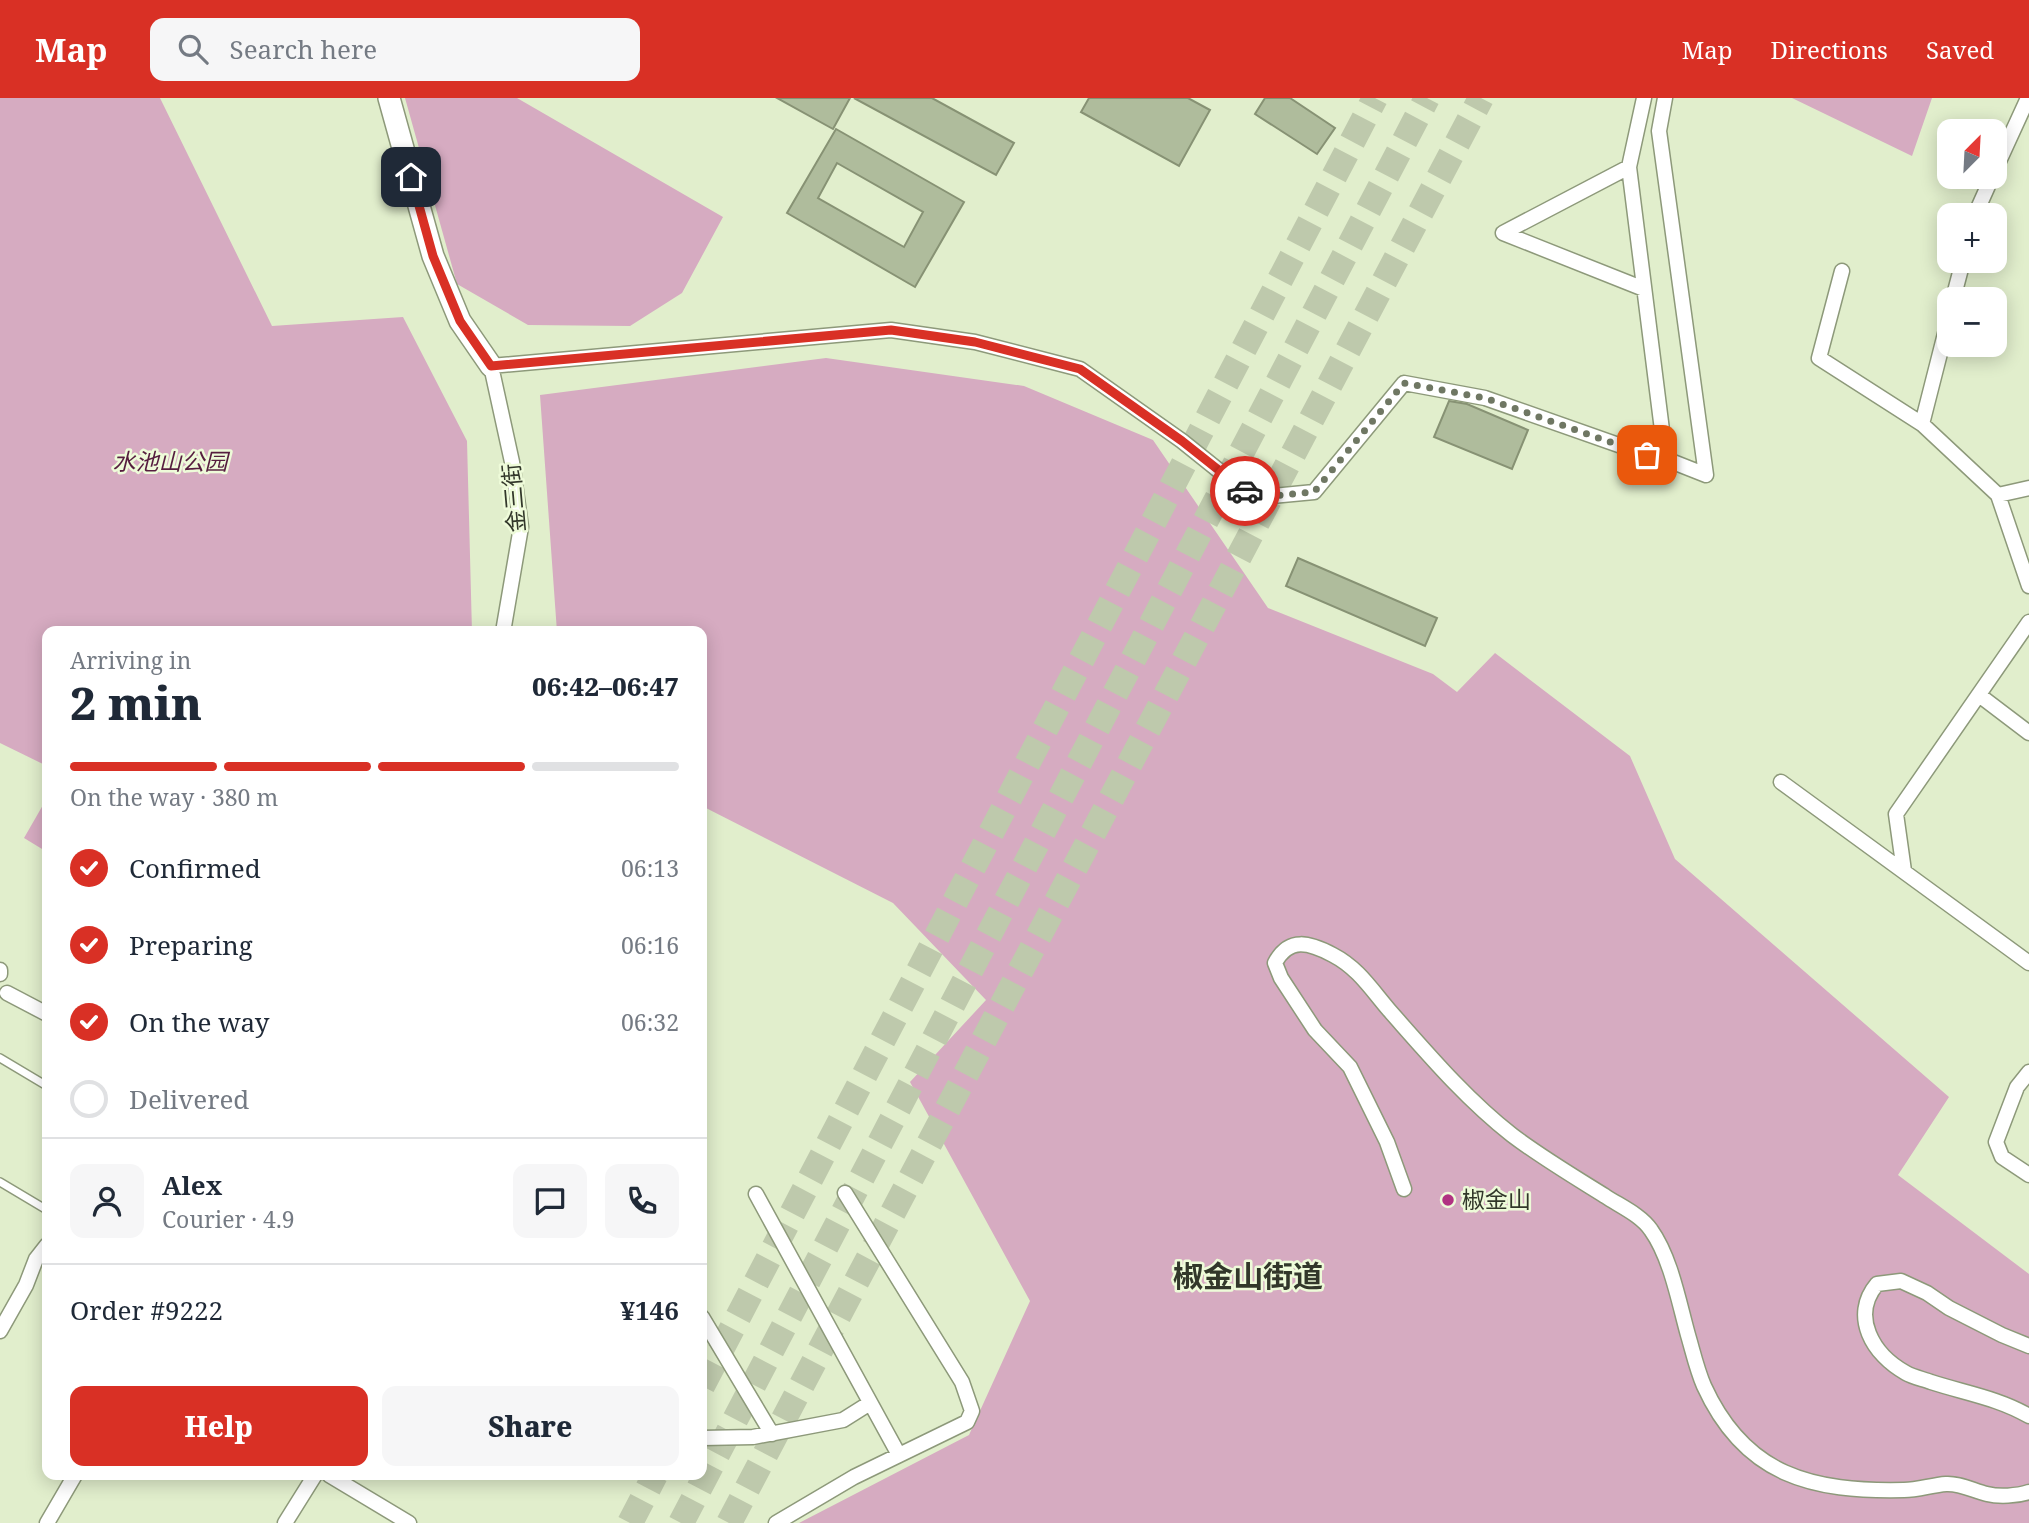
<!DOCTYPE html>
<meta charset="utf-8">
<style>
body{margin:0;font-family:"Noto Serif","Noto Sans SC",serif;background:#f6f6f7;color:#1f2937;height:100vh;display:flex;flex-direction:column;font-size:26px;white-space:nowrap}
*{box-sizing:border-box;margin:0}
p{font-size:23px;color:#747a83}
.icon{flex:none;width:38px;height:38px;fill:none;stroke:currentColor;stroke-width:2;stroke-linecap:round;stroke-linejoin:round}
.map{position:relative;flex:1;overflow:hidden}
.sheet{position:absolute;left:42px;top:528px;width:665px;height:854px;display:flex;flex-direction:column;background:#fff;border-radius:14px;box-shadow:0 4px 18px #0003}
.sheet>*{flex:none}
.needle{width:46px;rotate:24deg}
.controls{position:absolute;left:1937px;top:21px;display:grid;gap:14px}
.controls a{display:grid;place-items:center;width:70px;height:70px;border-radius:14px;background:#fff;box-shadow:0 4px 18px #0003;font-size:35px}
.pin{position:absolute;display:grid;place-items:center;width:60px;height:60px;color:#fff;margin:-30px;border-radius:14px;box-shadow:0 4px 10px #0006}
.courier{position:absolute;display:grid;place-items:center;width:70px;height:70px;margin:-35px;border:5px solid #d93025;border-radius:50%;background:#fff;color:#222;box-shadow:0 2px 9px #0007}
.headline em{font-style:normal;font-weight:800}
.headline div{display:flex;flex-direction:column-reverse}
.headline{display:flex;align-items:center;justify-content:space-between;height:119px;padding:0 28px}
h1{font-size:46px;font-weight:800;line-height:52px}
.bar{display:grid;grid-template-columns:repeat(4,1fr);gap:10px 7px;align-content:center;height:84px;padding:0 28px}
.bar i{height:9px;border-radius:5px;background:#e0e1e3}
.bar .active{background:#d93025}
.bar p{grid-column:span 4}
.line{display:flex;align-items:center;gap:18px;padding:0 28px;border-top:2px solid #e0e1e3}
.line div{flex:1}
.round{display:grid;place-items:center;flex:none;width:74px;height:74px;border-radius:14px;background:#f6f6f7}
ol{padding:0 28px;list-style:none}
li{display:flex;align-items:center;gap:21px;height:77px}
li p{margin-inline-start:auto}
li .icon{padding:7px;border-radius:50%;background:#d93025;color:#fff;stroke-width:4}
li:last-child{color:#747a83}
li i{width:38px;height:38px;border:4px solid #e0e1e3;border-radius:50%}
.cta{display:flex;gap:14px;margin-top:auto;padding:14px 28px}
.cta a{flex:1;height:80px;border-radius:14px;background:#d93025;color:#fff;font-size:28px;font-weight:800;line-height:80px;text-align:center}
.cta a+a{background:#f6f6f7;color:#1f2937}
header{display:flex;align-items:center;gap:42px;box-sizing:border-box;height:98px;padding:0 35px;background:#d93025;color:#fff}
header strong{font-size:33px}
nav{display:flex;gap:38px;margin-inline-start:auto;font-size:24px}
.search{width:490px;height:63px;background:#f6f6f7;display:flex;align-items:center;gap:18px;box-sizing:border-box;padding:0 24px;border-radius:14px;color:#747a83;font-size:26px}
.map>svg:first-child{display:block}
.green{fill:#d6abc1}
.building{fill:#afbc9c;stroke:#879274;stroke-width:2;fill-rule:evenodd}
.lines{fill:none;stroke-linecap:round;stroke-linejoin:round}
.highway-tunnel{stroke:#bec9ac;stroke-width:26;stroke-dasharray:26 13;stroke-linecap:butt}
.lane-casing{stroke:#8d997a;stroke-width:10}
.street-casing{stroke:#8d997a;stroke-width:17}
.secondary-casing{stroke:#8d997a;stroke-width:24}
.lane{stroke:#fff;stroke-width:7}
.street{stroke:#fff;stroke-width:14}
.secondary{stroke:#fff;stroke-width:21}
.done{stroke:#6f7763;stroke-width:7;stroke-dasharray:0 12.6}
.route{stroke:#d93025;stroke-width:9}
.poi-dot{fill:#b13382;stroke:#eefbd9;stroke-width:2.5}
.labels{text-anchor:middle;stroke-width:5;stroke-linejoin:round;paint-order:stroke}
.park-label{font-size:23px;font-style:italic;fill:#561d3f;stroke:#eefbd9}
.street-label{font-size:23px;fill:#32372a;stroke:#eefbd9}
.poi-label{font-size:23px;fill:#32372a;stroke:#eefbd9;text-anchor:start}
.district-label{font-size:30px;font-weight:bold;fill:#32372a;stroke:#eefbd9}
</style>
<header>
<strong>Map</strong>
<div class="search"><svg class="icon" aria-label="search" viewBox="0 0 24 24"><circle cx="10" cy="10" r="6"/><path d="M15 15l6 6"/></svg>Search here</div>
<nav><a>Map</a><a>Directions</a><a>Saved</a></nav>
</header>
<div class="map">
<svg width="2029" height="1425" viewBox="0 0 2029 1425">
<rect width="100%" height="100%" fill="#e1eecc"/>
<path class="green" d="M0 0H160L272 228 403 219 467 343 472 534H47V668L0 645Z
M405 0H517L723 119 682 195 630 228 528 227 457 186Z
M1792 0H1932L1912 58Z
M826 260 1024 288 1153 342 1268 510 1433 576 1457 594 1495 555 1630 658 1675 761 1949 999 1898 1077 2029 1176V1425H799L969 1337 1030 1203 910 984 986 902 893 805 702 708V534H557L540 297Z
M47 700V754L24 740Z"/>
<path class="building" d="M777 0H850L833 31Z
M854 0H932L1014 45 996 77Z
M1089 0H1188L1210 12 1179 68 1081 14Z
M1265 0H1290L1335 30 1317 56 1255 16Z
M836 31 964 104 915 189 787 115ZM837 65 923 114 904 149 818 100Z
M1449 303 1467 306 1528 332 1512 371 1434 339Z
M1298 460 1437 520 1425 548 1286 488Z"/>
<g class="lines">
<path class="highway-tunnel" d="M702 1288 1375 0
M630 1425 655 1377
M681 1425 1427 0
M729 1425 1481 0"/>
<defs>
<path id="lane" d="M0 960 47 988
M0 1084 47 1112"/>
<path id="street" d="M1629 69 1503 135 1644 191
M1995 72 2028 0
M1975 117 1992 79
M1842 173 1819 260 1922 326 1998 397 2029 488
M1953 201 1963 163
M1922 326 1950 216
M1663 360 1706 377 1659 33 1665 0
M1998 397 2029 390
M503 534 521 429 512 364 491 268 891 232 975 244 1080 271 1182 343 1253 400 1314 394 1404 285 1485 300 1647 357 1663 360V340L1629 69 1644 0
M1979 597 2029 635
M1781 684 2029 865
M1904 773 1896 716 2029 524
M0 872V876
M7 895 47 916
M2029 974 2017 989 1996 1044 2002 1059 2029 1077
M1404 1091 1387 1044 1350 969 1315 932 1281 880 1275 865C1289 838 1310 845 1333 857 1358 870 1371 891 1389 912 1428 956 1465 1000 1512 1037 1541 1059 1573 1078 1605 1098 1620 1108 1641 1117 1651 1132 1671 1160 1679 1205 1688 1237 1693 1254 1697 1272 1704 1288 1745 1378 1812 1394 1904 1392 1918 1392 1932 1387 1946 1386 1960 1385 1974 1393 1987 1396 1999 1399 2017 1398 2029 1394
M756 1096 899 1357
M702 1219 772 1336
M0 1233 26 1187 36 1161 47 1147
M2029 1248 2002 1237 1949 1210 1927 1195 1901 1183 1877 1186C1850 1218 1873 1257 1906 1275 1913 1279 1923 1281 1931 1284 1965 1295 1998 1300 2029 1318
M702 1340 753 1339 843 1322 870 1305
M329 1377 409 1425
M47 1425 75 1377
M285 1425 315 1377
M776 1425 854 1379 967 1324 972 1313 962 1284 845 1095"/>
<path id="secondary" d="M389 0 433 158 460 223 491 268"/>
</defs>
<use href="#lane" class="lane-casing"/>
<use href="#street" class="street-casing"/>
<use href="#secondary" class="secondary-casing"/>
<use href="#lane" class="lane"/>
<use href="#street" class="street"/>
<use href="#secondary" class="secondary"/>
</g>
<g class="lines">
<path class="done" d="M1245 393 1253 400 1314 394 1404 285 1485 300 1647 357"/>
<path class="route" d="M411 79 433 158 460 223 491 268 891 232 975 244 1080 271 1182 343 1245 393"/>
</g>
<circle class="poi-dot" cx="1448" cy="1102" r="7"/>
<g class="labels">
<g class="park-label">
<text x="170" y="372">水池山公园</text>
</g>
<g class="street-label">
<text transform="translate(514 400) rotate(-95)" y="8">金三街</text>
</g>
<g class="poi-label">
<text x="1462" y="1110">椒金山</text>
</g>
<g class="district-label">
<text x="1248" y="1189">椒金山街道</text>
</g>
</g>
</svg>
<div class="controls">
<a><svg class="needle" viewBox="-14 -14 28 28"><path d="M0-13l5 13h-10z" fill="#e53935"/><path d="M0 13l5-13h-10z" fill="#747a83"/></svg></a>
<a>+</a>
<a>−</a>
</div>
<div class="pin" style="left:1647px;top:357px;background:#ea580c"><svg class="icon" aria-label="bag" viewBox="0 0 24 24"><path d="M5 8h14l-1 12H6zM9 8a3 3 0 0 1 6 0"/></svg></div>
<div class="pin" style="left:411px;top:79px;background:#1f2937"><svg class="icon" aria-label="home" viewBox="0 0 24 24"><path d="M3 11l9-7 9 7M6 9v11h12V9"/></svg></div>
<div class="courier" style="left:1245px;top:393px"><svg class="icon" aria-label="car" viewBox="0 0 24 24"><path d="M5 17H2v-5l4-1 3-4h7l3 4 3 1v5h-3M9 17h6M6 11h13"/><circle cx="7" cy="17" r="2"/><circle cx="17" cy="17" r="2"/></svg></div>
<section class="sheet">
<div class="headline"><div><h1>2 min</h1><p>Arriving in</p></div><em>06:42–06:47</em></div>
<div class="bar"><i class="active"></i><i class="active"></i><i class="active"></i><i></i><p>On the way · 380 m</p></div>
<ol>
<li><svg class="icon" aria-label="check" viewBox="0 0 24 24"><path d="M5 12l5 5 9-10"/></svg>Confirmed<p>06:13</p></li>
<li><svg class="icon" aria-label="check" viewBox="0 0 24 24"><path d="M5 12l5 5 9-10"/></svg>Preparing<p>06:16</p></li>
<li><svg class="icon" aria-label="check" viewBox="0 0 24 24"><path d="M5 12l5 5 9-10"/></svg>On the way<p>06:32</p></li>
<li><i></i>Delivered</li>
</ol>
<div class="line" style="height:126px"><a class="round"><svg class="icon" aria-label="person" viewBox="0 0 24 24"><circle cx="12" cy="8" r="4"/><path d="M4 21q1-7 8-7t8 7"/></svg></a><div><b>Alex</b><p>Courier · 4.9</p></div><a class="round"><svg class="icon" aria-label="chat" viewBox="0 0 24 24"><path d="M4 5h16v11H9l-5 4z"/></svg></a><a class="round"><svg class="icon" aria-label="phone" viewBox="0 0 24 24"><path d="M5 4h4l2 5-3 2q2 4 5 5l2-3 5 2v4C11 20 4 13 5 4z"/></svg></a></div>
<div class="line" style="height:91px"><div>Order #9222</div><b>¥146</b></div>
<div class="cta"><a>Help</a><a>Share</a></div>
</section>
</div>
